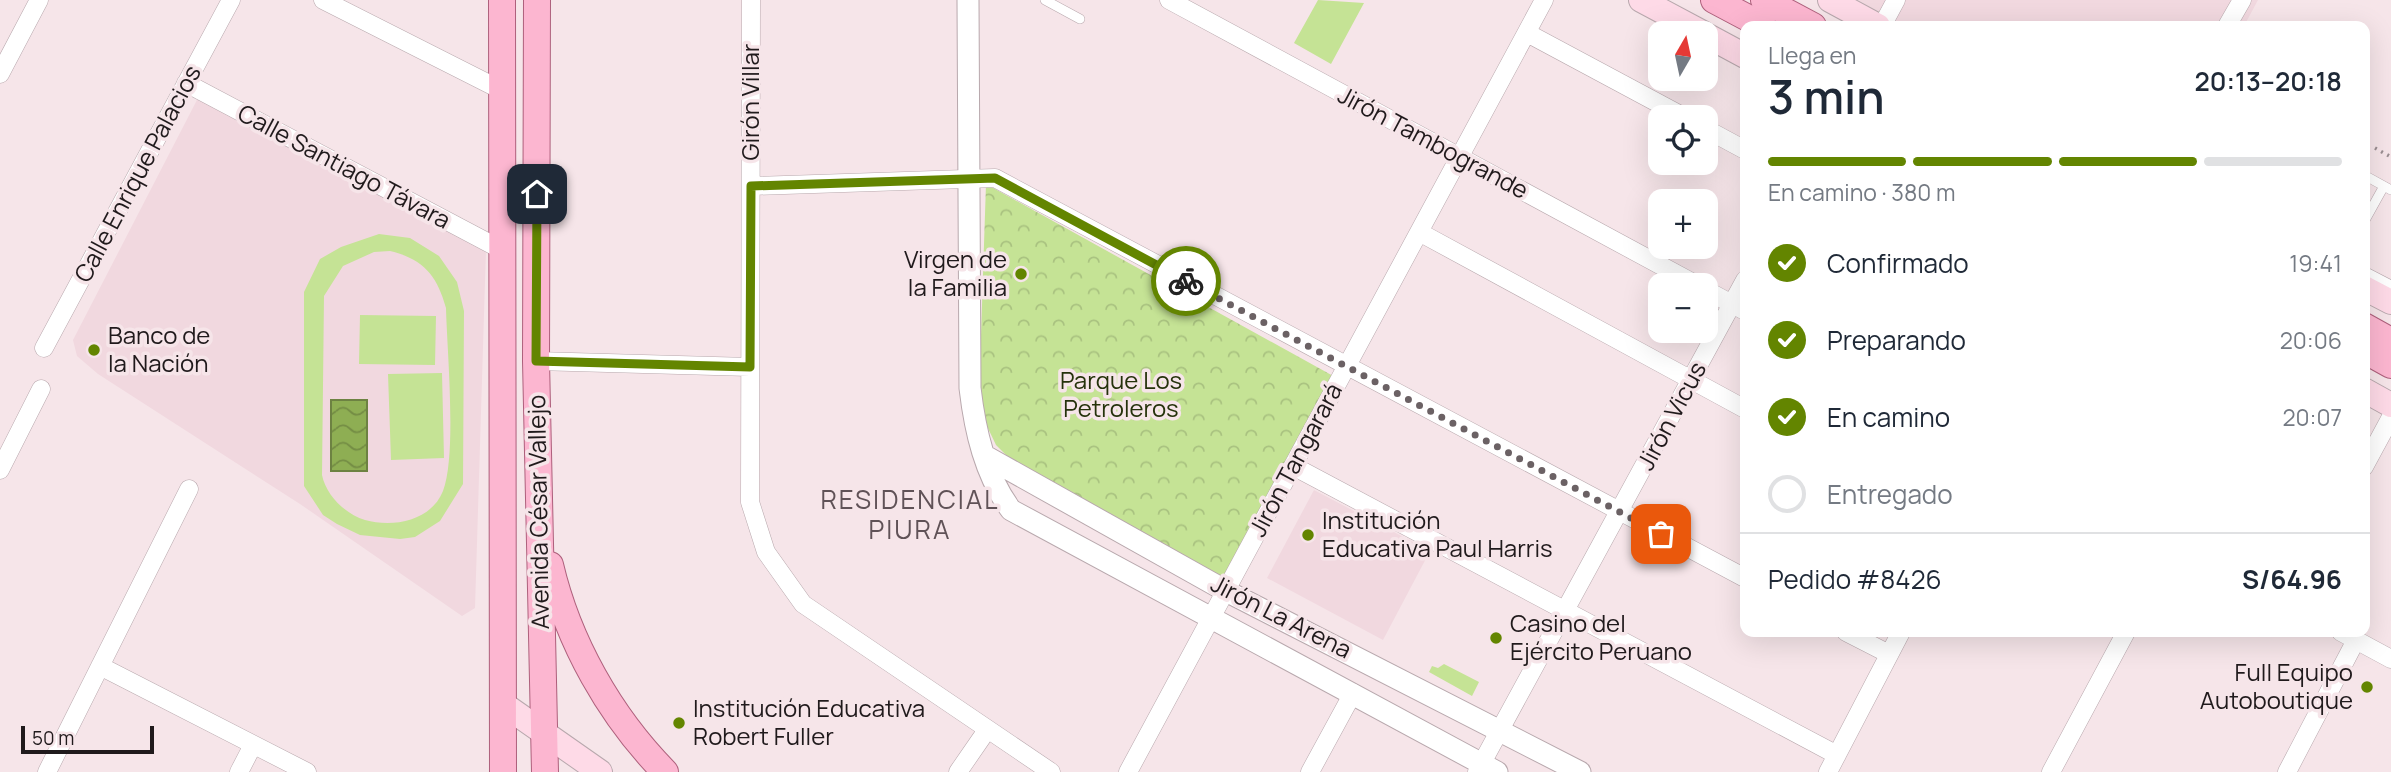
<!DOCTYPE html>
<html lang="es">
<meta charset="utf-8">
<style>
body{margin:0;font-family:Manrope,sans-serif;background:#f2f2f3;color:#1f2937;height:100vh;display:flex;flex-direction:column;font-size:26px;white-space:nowrap}
*{box-sizing:border-box;margin:0}
p{font-size:23px;color:#747a83}
.icon{flex:none;width:38px;height:38px;fill:none;stroke:currentColor;stroke-width:2;stroke-linecap:round;stroke-linejoin:round}
.map{position:relative;flex:1;overflow:hidden}
.drawer{position:absolute;left:1740px;top:21px;width:630px;height:616px;display:flex;flex-direction:column;background:#fff;border-radius:14px;box-shadow:0 7px 28px #0002}
.drawer>*{flex:none}
.needle{width:46px;rotate:9deg}
.controls{position:absolute;left:1648px;top:21px;display:grid;gap:14px}
.controls a{display:grid;place-items:center;width:70px;height:70px;border-radius:14px;background:#fff;box-shadow:0 7px 28px #0002;font-size:35px}
.scale{position:absolute;left:21px;bottom:18px;width:133px;box-sizing:border-box;padding-left:7px;border:4px solid #201a1c;border-top:0;font-size:19px;line-height:24px;white-space:nowrap;color:#201a1c;-webkit-text-stroke:5px #f6e5e9;paint-order:stroke}
.pin{position:absolute;display:grid;place-items:center;width:60px;height:60px;color:#fff;margin:-30px;border-radius:14px;box-shadow:0 4px 10px #0006}
.courier{position:absolute;display:grid;place-items:center;width:70px;height:70px;margin:-35px;border:5px solid #638500;border-radius:50%;background:#fff;color:#222;box-shadow:0 2px 9px #0007}
.overview em{font-style:normal;font-weight:600}
.overview div{display:flex;flex-direction:column-reverse}
.overview{display:flex;align-items:center;justify-content:space-between;height:119px;padding:0 28px}
h1{font-size:46px;font-weight:600;line-height:52px}
.bar{display:grid;grid-template-columns:repeat(4,1fr);gap:10px 7px;align-content:center;height:84px;padding:0 28px}
.bar i{height:9px;border-radius:5px;background:#e0e1e3}
.bar .active{background:#638500}
.bar p{grid-column:span 4}
.line{display:flex;align-items:center;gap:18px;padding:0 28px;border-top:2px solid #e0e1e3}
.line div{flex:1}
ol{padding:0 28px;list-style:none}
li{display:flex;align-items:center;gap:21px;height:77px}
li p{margin-inline-start:auto}
li .icon{padding:7px;border-radius:50%;background:#638500;color:#fff;stroke-width:4}
li:last-child{color:#747a83}
li i{width:38px;height:38px;border:4px solid #e0e1e3;border-radius:50%}
.map>svg:first-child{display:block}
.built{fill:#f1d8df}
.grass{fill:#c5e395;fill-rule:evenodd}
.park{fill:url(#park-crowns)}
.water{fill:url(#water-waves);stroke:#6d8242;stroke-width:2}
.lines{fill:none;stroke-linecap:round;stroke-linejoin:round}
.service-casing{stroke:#b8a8ad;stroke-width:10}
.minor-casing{stroke:#b8a8ad;stroke-width:19}
.tertiary-casing{stroke:#b8a8ad;stroke-width:23}
.secondary-casing{stroke:#b8a8ad;stroke-width:26}
.primary-casing{stroke:#ae607c;stroke-width:28}
.path{stroke:#9a8e91;stroke-width:3.5;stroke-dasharray:2 5;stroke-linecap:butt}
.service{stroke:#fff;stroke-width:9}
.minor{stroke:#fff;stroke-width:18}
.tertiary{stroke:#fff;stroke-width:21}
.secondary{stroke:#fedae7;stroke-width:24}
.primary{stroke:#fcb6d0;stroke-width:26}
.done{stroke:#6b6164;stroke-width:7;stroke-dasharray:0 12.6}
.route{stroke:#638500;stroke-width:9}
.poi-dot{fill:#638500;stroke:#f6e5e9;stroke-width:2.5}
.labels{text-anchor:middle;stroke-width:7;stroke-linejoin:round;paint-order:stroke}
.street-label{font-size:24px;fill:#201a1c;stroke:#f6e5e9}
.poi-label{font-size:24px;fill:#201a1c;stroke:#f6e5e9;text-anchor:start}
.park-label{font-size:24px;fill:#25320b;stroke:#f6e5e9}
.neighbourhood-label{font-size:26px;letter-spacing:2px;fill:#605257;stroke:#f6e5e9}
</style>
<div class="map">
<svg width="2391" height="772" viewBox="0 0 2391 772">
<defs>
<pattern id="park-crowns" width="20" height="18" patternUnits="userSpaceOnUse" patternTransform="scale(1.75)"><rect width="20" height="18" fill="#c5e395"/><path d="M2 6a3 3 0 1 1 6 0M12 15a3 3 0 1 1 6 0" fill="none" stroke="#a9c280"/></pattern>
<pattern id="water-waves" width="16" height="10" patternUnits="userSpaceOnUse" patternTransform="scale(1.75)"><rect width="16" height="10" fill="#8eae53"/><path d="M0 5q4-4 8 0t8 0" fill="none" stroke="#748d44"/></pattern>
</defs>
<rect width="100%" height="100%" fill="#f6e5e9"/>
<path class="built" d="M1845 0H2258L2244 26H1894Z
M198 98 486 249 475 608 462 616 300 504 98 374 77 356 73 340Z
M1314 490 1430 551 1383 640 1267 578Z"/>
<path class="grass" d="M1318 0 1364 3 1331 64 1294 43Z
M379 234 410 238 439 256 457 282 464 311 463 484 440 521 415 537 400 539 360 535 337 524 323 515 304 486V292L320 259 341 247ZM390 251C423 259 437 275 446 308 447 351 457 454 443 491 431 521 393 528 365 520 345 514 326 495 322 475L324 296 343 266 374 252Z
M360 315 436 316 435 365 359 364Z
M442 373 444 458 391 460 388 374Z
M1444 664 1479 682 1472 696 1429 672 1432 666 1438 668Z"/>
<path class="park" d="M986 184 1335 377 1221 583 1033 482 996 445 984 420 979 396Z"/>
<path class="water" d="M331 400H367V471H331Z"/>
<g class="lines">
<defs>
<path id="service" d="M1045 0 1080 19
M2364 175 2391 190
M2364 222 2384 186
M2364 271 2391 285"/>
<path id="minor" d="M323 0 503 91
M751 0 750 502 766 552 803 604 1051 772
M1169 0 1697 285
M1882 26 1896 0
M2227 26 2242 0
M1527 33 1684 117
M0 74 39 0
M186 83 502 250
M1706 129 1745 150
M751 186 995 178 1745 578
M1419 232 1745 409
M1706 290 1745 311
M44 348 231 0
M536 361 750 367
M1293 466 1837 755
M2364 467 2391 417
M0 470 41 389
M1846 632 1889 654
M2341 632 2391 659
M100 666 307 772
M47 772 189 489
M239 772 253 745
M958 772 987 730
M1128 772 1544 0
M1310 772 1353 693
M1477 772 1745 280
M1828 772 1901 632
M2051 772 2126 632
M2287 772 2356 640"/>
<path id="tertiary" d="M968 0 970 388C975 431 985 475 1011 510L1497 772
M985 456 1226 591 1580 772"/>
<path id="secondary" d="M1641 0 1703 33
M1830 0 1878 26
M1706 35 1745 56
M2364 288 2391 302
M2364 390 2391 405
M503 704 600 772"/>
<path id="primary" d="M502 0 503 772
M537 0 536 361 545 772
M1714 0 1763 26
M1764 0 1813 26
M2364 326 2391 341
M2364 350 2391 365
M550 565C568 642 610 716 665 772"/>
</defs>
<use href="#service" class="service-casing"/>
<use href="#minor" class="minor-casing"/>
<use href="#tertiary" class="tertiary-casing"/>
<use href="#secondary" class="secondary-casing"/>
<use href="#primary" class="primary-casing"/>
<path class="path" d="M2375 148 2391 157"/>
<use href="#service" class="service"/>
<use href="#minor" class="minor"/>
<use href="#tertiary" class="tertiary"/>
<use href="#secondary" class="secondary"/>
<use href="#primary" class="primary"/>
</g>
<g class="lines">
<path class="done" d="M1186 281 1661 534"/>
<path class="route" d="M537 194 536 361 750 367 751 186 995 178 1186 281"/>
</g>
<g class="poi-dot">
<circle cx="1021" cy="274" r="7"/>
<circle cx="94" cy="350" r="7"/>
<circle cx="1308" cy="535" r="7"/>
<circle cx="1496" cy="638" r="7"/>
<circle cx="2367" cy="687" r="7"/>
<circle cx="679" cy="723" r="7"/>
</g>
<g class="labels">
<g class="street-label">
<text transform="translate(751 102) rotate(-90)" y="8">Girón Villar</text>
<text transform="translate(1433 143) rotate(28)" y="8">Jirón Tambogrande</text>
<text transform="translate(344 167) rotate(28)" y="8">Calle Santiago Távara</text>
<text transform="translate(138 174) rotate(-62)" y="8">Calle Enrique Palacios</text>
<text transform="translate(1672 416) rotate(-62)" y="8">Jirón Vicus</text>
<text transform="translate(1296 460) rotate(-62)" y="8">Jirón Tangarará</text>
<text transform="translate(539 512) rotate(-91)" y="8">Avenida César Vallejo</text>
<text transform="translate(1281 617) rotate(27)" y="8">Jirón La Arena</text>
</g>
<g class="poi-label">
<text x="1007" y="268" text-anchor="end">Virgen de<tspan x="1007" dy="28">la Familia</tspan></text>
<text x="108" y="344">Banco de<tspan x="108" dy="28">la Nación</tspan></text>
<text x="1322" y="529">Institución<tspan x="1322" dy="28">Educativa Paul Harris</tspan></text>
<text x="1510" y="632">Casino del<tspan x="1510" dy="28">Ejército Peruano</tspan></text>
<text x="2353" y="681" text-anchor="end">Full Equipo<tspan x="2353" dy="28">Autoboutique</tspan></text>
<text x="693" y="717">Institución Educativa<tspan x="693" dy="28">Robert Fuller</tspan></text>
</g>
<g class="park-label">
<text x="1121" y="389">Parque Los<tspan x="1121" dy="28">Petroleros</tspan></text>
</g>
<g class="neighbourhood-label">
<text x="910" y="509">RESIDENCIAL<tspan x="910" dy="30">PIURA</tspan></text>
</g>
</g>
</svg>
<div class="controls">
<a><svg class="needle" viewBox="-14 -14 28 28"><path d="M0-13l5 13h-10z" fill="#e53935"/><path d="M0 13l5-13h-10z" fill="#747a83"/></svg></a>
<a><svg class="icon" aria-label="locate" viewBox="0 0 24 24"><circle cx="12" cy="12" r="6"/><path d="M12 2v4M12 18v4M2 12h4M18 12h4"/></svg></a>
<a>+</a>
<a>−</a>
</div>
<div class="scale">50 m</div>
<div class="pin" style="left:1661px;top:534px;background:#ea580c"><svg class="icon" aria-label="bag" viewBox="0 0 24 24"><path d="M5 8h14l-1 12H6zM9 8a3 3 0 0 1 6 0"/></svg></div>
<div class="pin" style="left:537px;top:194px;background:#1f2937"><svg class="icon" aria-label="home" viewBox="0 0 24 24"><path d="M3 11l9-7 9 7M6 9v11h12V9"/></svg></div>
<div class="courier" style="left:1186px;top:281px"><svg class="icon" aria-label="bike" viewBox="0 0 24 24"><circle cx="6" cy="16" r="4"/><circle cx="18" cy="16" r="4"/><path d="M6 16l4-8h5l3 8M10 8l3 8H6M13 5h3"/></svg></div>
<section class="drawer">
<div class="overview"><div><h1>3 min</h1><p>Llega en</p></div><em>20:13–20:18</em></div>
<div class="bar"><i class="active"></i><i class="active"></i><i class="active"></i><i></i><p>En camino · 380 m</p></div>
<ol>
<li><svg class="icon" aria-label="check" viewBox="0 0 24 24"><path d="M5 12l5 5 9-10"/></svg>Confirmado<p>19:41</p></li>
<li><svg class="icon" aria-label="check" viewBox="0 0 24 24"><path d="M5 12l5 5 9-10"/></svg>Preparando<p>20:06</p></li>
<li><svg class="icon" aria-label="check" viewBox="0 0 24 24"><path d="M5 12l5 5 9-10"/></svg>En camino<p>20:07</p></li>
<li><i></i>Entregado</li>
</ol>
<div class="line" style="height:91px"><div>Pedido #8426</div><b>S/64.96</b></div>
</section>
</div>
